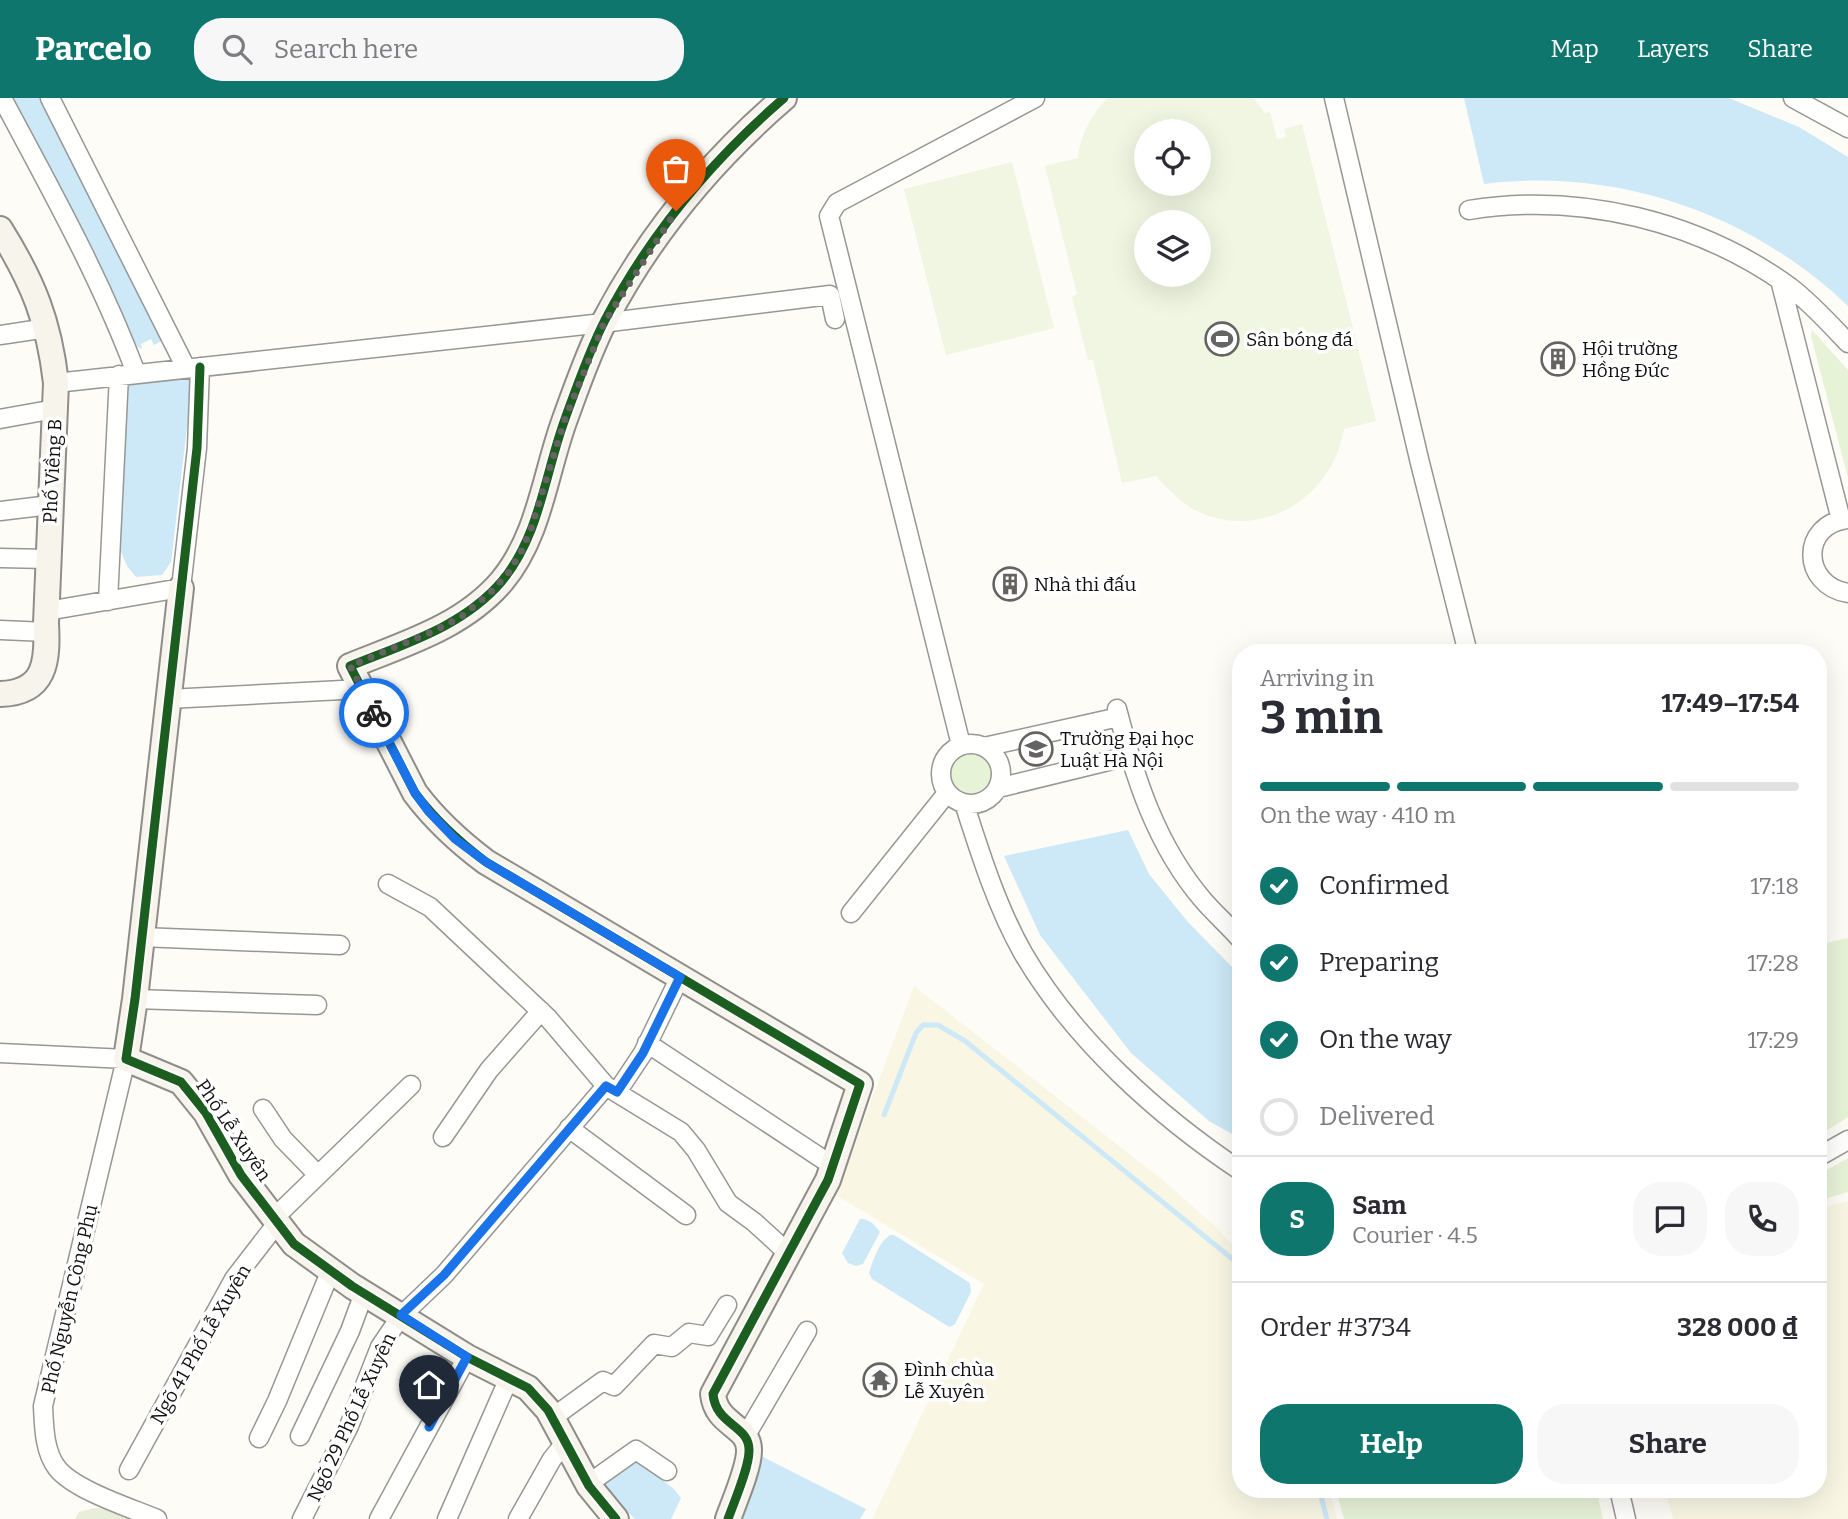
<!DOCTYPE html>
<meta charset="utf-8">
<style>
body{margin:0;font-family:Bitter,serif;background:#f7f7f7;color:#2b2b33;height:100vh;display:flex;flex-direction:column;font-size:26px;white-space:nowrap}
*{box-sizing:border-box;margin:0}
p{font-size:23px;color:#7c7c81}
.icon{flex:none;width:38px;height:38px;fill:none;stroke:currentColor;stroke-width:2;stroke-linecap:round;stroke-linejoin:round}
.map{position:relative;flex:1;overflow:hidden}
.panel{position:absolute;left:1232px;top:546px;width:595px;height:854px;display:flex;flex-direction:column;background:#fff;border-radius:28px;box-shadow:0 7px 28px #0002}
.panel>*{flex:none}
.tools{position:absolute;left:1134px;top:21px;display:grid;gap:14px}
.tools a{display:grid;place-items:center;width:77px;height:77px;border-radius:50%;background:#fff;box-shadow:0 7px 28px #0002;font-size:35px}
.pin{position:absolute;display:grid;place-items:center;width:60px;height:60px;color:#fff;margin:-72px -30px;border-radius:50% 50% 50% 0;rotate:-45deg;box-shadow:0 0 7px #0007}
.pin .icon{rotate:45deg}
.courier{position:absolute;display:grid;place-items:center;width:70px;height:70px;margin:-35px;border:5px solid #1a73e8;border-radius:50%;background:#fff;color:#222;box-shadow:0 2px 9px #0007}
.headline em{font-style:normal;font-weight:700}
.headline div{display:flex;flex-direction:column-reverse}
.headline{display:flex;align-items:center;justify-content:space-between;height:119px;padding:0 28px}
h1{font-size:46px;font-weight:700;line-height:52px}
.bar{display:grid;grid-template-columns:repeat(4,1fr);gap:10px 7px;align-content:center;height:84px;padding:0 28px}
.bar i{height:9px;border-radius:5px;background:#e1e1e2}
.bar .active{background:#0f766e}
.bar p{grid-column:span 4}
.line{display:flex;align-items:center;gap:18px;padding:0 28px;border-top:2px solid #e1e1e2}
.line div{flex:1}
.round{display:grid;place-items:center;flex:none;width:74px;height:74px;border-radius:28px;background:#f7f7f7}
ol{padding:0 28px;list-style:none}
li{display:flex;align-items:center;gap:21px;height:77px}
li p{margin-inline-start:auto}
li .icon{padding:7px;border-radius:50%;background:#0f766e;color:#fff;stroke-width:4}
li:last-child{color:#7c7c81}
li i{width:38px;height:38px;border:4px solid #e1e1e2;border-radius:50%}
.button{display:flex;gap:14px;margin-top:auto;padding:14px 28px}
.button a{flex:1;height:80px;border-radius:28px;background:#0f766e;color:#fff;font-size:28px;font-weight:700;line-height:80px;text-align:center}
.button a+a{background:#f7f7f7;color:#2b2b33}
header{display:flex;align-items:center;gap:42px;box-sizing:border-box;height:98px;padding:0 35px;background:#0f766e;color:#fff}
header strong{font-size:33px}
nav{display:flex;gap:38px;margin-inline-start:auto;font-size:24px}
.search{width:490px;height:63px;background:#f7f7f7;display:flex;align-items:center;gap:18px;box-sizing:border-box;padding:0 24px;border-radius:28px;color:#7c7c81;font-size:26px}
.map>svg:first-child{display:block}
.farmland{fill:#f9f7e4}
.green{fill:#e7f3d7}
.cemetery{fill:#e9eedb}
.pitch{fill:#f0f6e1;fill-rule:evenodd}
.water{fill:#cde8f7}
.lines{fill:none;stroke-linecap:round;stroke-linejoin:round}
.stream{stroke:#cde8f7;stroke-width:5}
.street-casing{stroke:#979795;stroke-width:21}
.secondary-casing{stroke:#8e8d8b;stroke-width:28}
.street{stroke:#fffffe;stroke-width:18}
.secondary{stroke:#f6f4eb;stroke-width:24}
.cycleway-casing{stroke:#fff;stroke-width:13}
.cycleway{stroke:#1b5e20;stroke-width:9}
.done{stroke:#646362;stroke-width:7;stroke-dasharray:0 12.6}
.route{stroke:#1a73e8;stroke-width:9}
.labels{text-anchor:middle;stroke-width:7;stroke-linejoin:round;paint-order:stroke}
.poi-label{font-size:19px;fill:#111;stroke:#fff;text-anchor:start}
.street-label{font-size:19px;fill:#111;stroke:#fff}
</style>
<header>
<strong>Parcelo</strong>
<div class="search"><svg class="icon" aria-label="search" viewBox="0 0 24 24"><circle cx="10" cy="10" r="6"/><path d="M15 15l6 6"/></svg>Search here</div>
<nav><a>Map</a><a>Layers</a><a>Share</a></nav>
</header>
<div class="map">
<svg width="1848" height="1421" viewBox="0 0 1848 1421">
<rect width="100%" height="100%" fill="#fdfcf7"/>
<path class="farmland" d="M914 888 1164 1083 1214 1127 1241 1156V1391H1329L1337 1421H872L984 1186 836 1097Z
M1848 1103V1421H1673L1665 1391H1818V1111Z"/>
<path class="green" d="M1812 232 1848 272V380L1811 238Z
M949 675a21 21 0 1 1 42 0a21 21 0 1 1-42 0Z
M1848 840V1019L1818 1038V847Z
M1848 1060V1094L1818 1103V1077Z
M1336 1391H1596L1603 1421H1344Z"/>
<path class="cemetery" d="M95 1410 125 1411 145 1421H75L79 1414Z"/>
<path class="pitch" d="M1108 0H1253L1265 15 1270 14 1277 41 1286 39 1284 31 1302 26 1376 323 1344 331C1333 399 1262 444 1197 413 1181 405 1168 391 1156 378L1122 385 1093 262H1088L1072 199 1077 196 1045 68 1078 60C1080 38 1092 15 1108 0ZM1199 33V86H1146V33ZM1199 124V177H1146V124Z
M1012 64 1054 230 946 257 904 91Z"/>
<path class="water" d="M9 0H42L163 242 154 247 151 241 141 246 142 251 133 247Z
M1464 0H1729L1799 29 1848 59V208C1752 116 1617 69 1484 86Z
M178 278 193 279 171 464 162 477 136 479 127 468 118 447 124 292 129 285Z
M1128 732 1149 776 1187 823 1233 870 1241 901V1041L1209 1023 1131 955 1040 837 1004 758Z
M860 1121C869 1120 875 1127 880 1134L863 1166 856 1168 848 1165 842 1155Z
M890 1137H894L970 1185 971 1194 955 1226 950 1229 946 1227 872 1181 869 1175C873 1162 879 1144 890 1137Z
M759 1357 866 1411 860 1421H739Z
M637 1362 674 1391 681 1400 671 1421H635L597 1384 627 1364Z"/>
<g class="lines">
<path class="stream" d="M884 1017 916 935 923 927H938L965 943 1241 1168
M1319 1391 1327 1421"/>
<defs>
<path id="street" d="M2 0C50 90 100 179 136 275
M50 0 186 270
M1334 0 1420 365 1468 555
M1793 0 1848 30
M1469 112C1580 94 1699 123 1790 189 1811 205 1830 226 1848 245
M1780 182 1841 422
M0 237 47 230
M56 285 594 226 830 197 835 221
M0 321 55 311
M0 413 50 407
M1848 421C1800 426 1801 487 1848 495
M0 460 48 461
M108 503 119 277
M47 513 181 490 197 350 200 269
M0 532 47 534
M168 601 362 591
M1117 611C1135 680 1156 747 1203 802 1215 816 1229 828 1241 842
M941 676a30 30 0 1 1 60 0a30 30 0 1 1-60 0Z
M961 647 829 118 837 105 1035 0
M984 649 1119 619
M998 690 1129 658
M964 705C980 755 997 809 1023 855 1073 941 1158 1018 1241 1073
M388 786 430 809 548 920 606 988 681 1034 696 1052 728 1105 754 1124 788 1155
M851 815 947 695
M141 839 340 847
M135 901 317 907
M647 945 833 1068
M0 955 126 961 43 1308C44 1328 44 1353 57 1370 74 1392 131 1410 157 1421
M617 994 643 955 680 879
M263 1011 283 1041 318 1077
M569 1030 686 1117
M443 1039 489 972 541 913
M1818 1059 1848 1042
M274 1120 411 987
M552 1320 603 1283 614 1288 654 1246 672 1249 689 1235 708 1238 727 1207
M300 1338 350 1233 364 1195
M745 1339 807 1233
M259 1340 277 1303 331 1172
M129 1372 234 1181 278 1124
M588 1386 636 1352 667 1373
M1619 1391 1626 1421
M302 1421 349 1328 380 1249 401 1218 444 1177 606 988
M379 1421 467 1259
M447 1421 509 1280
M518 1421 552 1361 565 1345"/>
<path id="secondary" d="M0 131C33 184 49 223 56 285L46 525C48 563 46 595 0 596
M181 490 135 901 126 961 181 984 206 1015 241 1077 294 1146 352 1188 467 1259 528 1290 548 1312 589 1388 616 1421
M728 1421C734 1404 749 1370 749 1353 750 1327 716 1328 713 1296L828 1082 860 986 486 764C458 743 436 723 415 695L350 568C404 546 463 529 502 483 540 437 545 375 565 321 577 288 589 253 605 222 649 138 712 62 784 0"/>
</defs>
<use href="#street" class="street-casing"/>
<use href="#secondary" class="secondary-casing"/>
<use href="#street" class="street"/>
<use href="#secondary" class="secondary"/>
<defs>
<path id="cycleway" d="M200 269 197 350 135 901 126 961 181 984 206 1015 241 1077 294 1146 352 1188 467 1259 528 1290 548 1312 589 1388 616 1421
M728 1421C734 1404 749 1370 749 1353 750 1327 716 1328 713 1296L828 1082 860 986 486 764C458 743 436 723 415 695L350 568C404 546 463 529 502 483 540 437 545 375 565 321 577 288 589 253 605 222 649 138 712 62 784 0"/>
</defs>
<use href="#cycleway" class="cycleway-casing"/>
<use href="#cycleway" class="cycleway"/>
</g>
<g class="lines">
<path class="done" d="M374 615 350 568 434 533 461 519 490 495 509 474 521 454 531 431 565 321 604 225 676 113"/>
<path class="route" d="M374 615 415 695 429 714 455 741 486 764 680 879 643 955 617 994 606 988 444 1177 401 1217 467 1259 429 1329"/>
</g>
<defs>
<symbol id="stadium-ring" viewBox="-11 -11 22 22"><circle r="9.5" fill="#fff" stroke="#646362" stroke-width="1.5"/><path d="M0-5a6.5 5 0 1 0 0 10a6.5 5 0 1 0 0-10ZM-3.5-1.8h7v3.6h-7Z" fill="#646362"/></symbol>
<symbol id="building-ring" viewBox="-11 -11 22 22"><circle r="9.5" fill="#fff" stroke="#646362" stroke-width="1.5"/><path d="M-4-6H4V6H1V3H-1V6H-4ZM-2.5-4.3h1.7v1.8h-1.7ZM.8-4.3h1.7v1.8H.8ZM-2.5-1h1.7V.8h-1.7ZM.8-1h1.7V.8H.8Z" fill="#646362"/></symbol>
<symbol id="university-ring" viewBox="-11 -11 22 22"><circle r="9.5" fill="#fff" stroke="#646362" stroke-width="1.5"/><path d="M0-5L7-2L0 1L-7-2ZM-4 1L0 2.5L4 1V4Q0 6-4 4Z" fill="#646362"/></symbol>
<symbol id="temple-ring" viewBox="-11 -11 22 22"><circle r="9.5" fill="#fff" stroke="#646362" stroke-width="1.5"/><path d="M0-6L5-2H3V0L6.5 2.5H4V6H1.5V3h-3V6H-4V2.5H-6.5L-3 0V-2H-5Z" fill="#646362"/></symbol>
</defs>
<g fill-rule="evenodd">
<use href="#stadium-ring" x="1203" y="222" width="38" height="38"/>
<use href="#building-ring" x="1539" y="242" width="38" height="38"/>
<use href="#building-ring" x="991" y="467" width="38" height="38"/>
<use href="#university-ring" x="1017" y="632" width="38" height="38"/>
<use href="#temple-ring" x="861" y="1263" width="38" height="38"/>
</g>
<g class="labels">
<g class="poi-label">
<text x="1246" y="248">Sân bóng đá</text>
<text x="1582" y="257">Hội trường<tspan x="1582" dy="22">Hồng Đức</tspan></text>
<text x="1034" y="493">Nhà thi đấu</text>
<text x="1060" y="647">Trường Đại học<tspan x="1060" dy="22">Luật Hà Nội</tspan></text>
<text x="904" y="1278">Đình chùa<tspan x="904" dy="22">Lễ Xuyên</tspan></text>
</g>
<g class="street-label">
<text transform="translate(52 373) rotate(-87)" y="7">Phố Viềng B</text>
<text transform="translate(234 1032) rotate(56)" y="7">Phố Lễ Xuyên</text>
<text transform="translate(69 1201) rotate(-77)" y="7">Phố Nguyễn Công Phụ</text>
<text transform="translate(200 1246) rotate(-60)" y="7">Ngõ 41 Phố Lễ Xuyên</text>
<text transform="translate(351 1319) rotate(-65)" y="7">Ngõ 29 Phố Lễ Xuyên</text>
</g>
</g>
</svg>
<div class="tools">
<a><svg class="icon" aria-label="locate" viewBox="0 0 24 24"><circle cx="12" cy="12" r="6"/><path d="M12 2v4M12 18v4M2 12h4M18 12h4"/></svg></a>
<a><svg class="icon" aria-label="layers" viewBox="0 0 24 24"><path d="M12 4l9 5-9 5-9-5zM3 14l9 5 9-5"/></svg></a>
</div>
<div class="pin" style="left:676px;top:113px;background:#ea580c"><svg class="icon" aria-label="bag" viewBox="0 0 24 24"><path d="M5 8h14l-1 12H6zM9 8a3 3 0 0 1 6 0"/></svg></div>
<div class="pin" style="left:429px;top:1329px;background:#1f2937"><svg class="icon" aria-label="home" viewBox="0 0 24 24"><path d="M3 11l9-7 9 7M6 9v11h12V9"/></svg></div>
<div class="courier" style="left:374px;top:615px"><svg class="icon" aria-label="bike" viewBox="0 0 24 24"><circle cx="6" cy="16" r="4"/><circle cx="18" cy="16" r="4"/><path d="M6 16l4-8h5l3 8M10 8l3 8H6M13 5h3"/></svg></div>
<section class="panel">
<div class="headline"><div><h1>3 min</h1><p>Arriving in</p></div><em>17:49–17:54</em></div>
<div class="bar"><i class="active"></i><i class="active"></i><i class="active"></i><i></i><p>On the way · 410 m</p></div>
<ol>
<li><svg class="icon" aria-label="check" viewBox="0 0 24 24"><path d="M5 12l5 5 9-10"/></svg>Confirmed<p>17:18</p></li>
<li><svg class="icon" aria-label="check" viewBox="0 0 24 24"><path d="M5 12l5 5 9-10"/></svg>Preparing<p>17:28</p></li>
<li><svg class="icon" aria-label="check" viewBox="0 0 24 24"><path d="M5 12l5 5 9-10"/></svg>On the way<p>17:29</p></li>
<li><i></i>Delivered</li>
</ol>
<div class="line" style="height:126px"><b class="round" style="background:#0f766e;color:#fff">S</b><div><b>Sam</b><p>Courier · 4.5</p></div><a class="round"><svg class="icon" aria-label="chat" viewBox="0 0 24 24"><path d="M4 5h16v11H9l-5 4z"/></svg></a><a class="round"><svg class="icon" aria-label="phone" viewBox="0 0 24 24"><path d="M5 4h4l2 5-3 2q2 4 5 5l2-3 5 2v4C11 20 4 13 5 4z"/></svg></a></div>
<div class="line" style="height:91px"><div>Order #3734</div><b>328 000 ₫</b></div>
<div class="button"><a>Help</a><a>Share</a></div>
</section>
</div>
